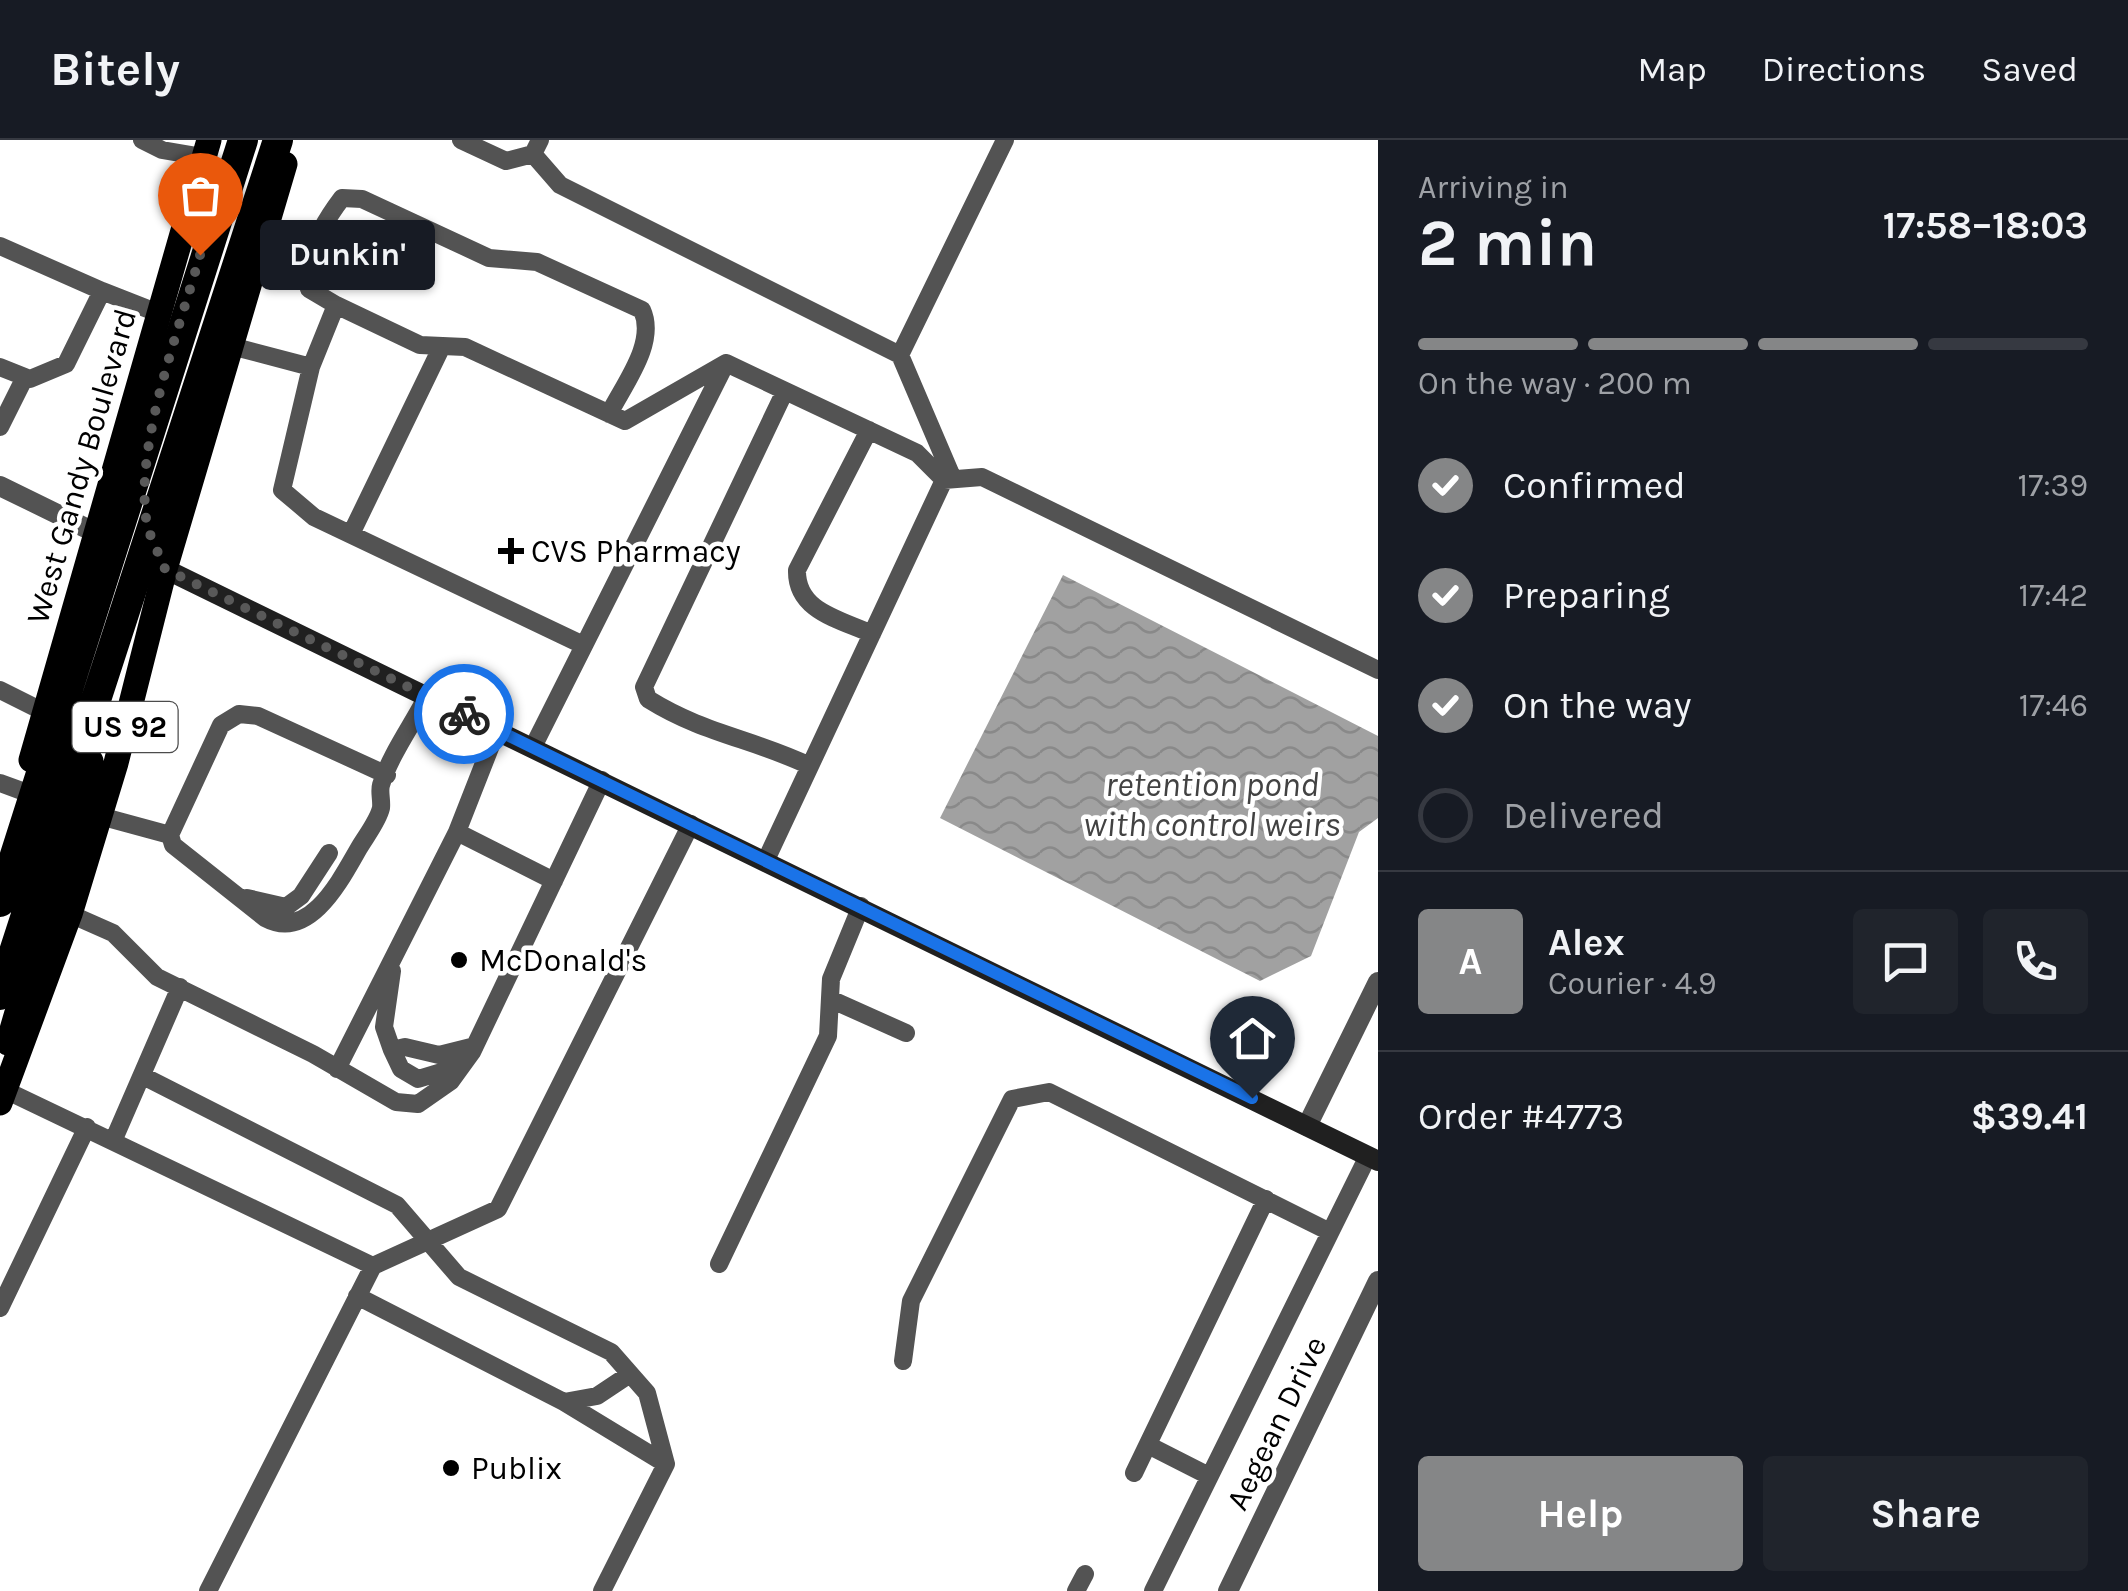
<!DOCTYPE html>
<meta charset="utf-8">
<style>
body{margin:0;font-family:Karla,sans-serif;background:#20242c;color:#f1f3f6;height:100vh;display:flex;flex-direction:column;font-size:38px;white-space:nowrap}
*{box-sizing:border-box;margin:0}
p{font-size:32px;color:#9ea1a6}
.icon{flex:none;width:55px;height:55px;fill:none;stroke:currentColor;stroke-width:2;stroke-linecap:round;stroke-linejoin:round}
.map{position:relative;flex:1;overflow:hidden}
.side{display:flex;flex-direction:column;background:#171b24;width:750px}
.side>*{flex:none}
.pin{position:absolute;display:grid;place-items:center;width:85px;height:85px;color:#fff;margin:-102px -42px;border-radius:50% 50% 50% 0;rotate:-45deg;box-shadow:0 0 10px #0007}
.pin .icon{rotate:45deg}
.courier{position:absolute;display:grid;place-items:center;width:100px;height:100px;margin:-50px;border:8px solid #1a73e8;border-radius:50%;background:#fff;color:#222;box-shadow:0 2px 12px #0007}
.bubble{position:absolute;height:70px;border-radius:10px;background:#171b24;box-shadow:0 2px 8px #0004;font-size:32px;font-weight:700;line-height:70px;text-align:center}
.head em{font-style:normal;font-weight:700}
.head div{display:flex;flex-direction:column-reverse}
.head{display:flex;align-items:center;justify-content:space-between;height:170px;padding:0 40px}
h1{font-size:65px;font-weight:700;line-height:75px}
.bar{display:grid;grid-template-columns:repeat(4,1fr);gap:15px 10px;align-content:center;height:120px;padding:0 40px}
.bar i{height:12px;border-radius:8px;background:#363941}
.bar .on{background:#858687}
.bar p{grid-column:span 4}
.line{display:flex;align-items:center;gap:25px;padding:0 40px;border-top:2px solid #363941}
.line div{flex:1}
.round{display:grid;place-items:center;flex:none;width:105px;height:105px;border-radius:10px;background:#20242c}
ol{padding:0 40px;list-style:none}
li{display:flex;align-items:center;gap:30px;height:110px}
li p{margin-inline-start:auto}
li .icon{padding:10px;border-radius:50%;background:#858687;color:#fff;stroke-width:4}
li:last-child{color:#9ea1a6}
li i{width:55px;height:55px;border:5px solid #363941;border-radius:50%}
.cta{display:flex;gap:20px;margin-top:auto;padding:20px 40px}
.cta a{flex:1;height:115px;border-radius:10px;background:#858687;color:#fff;font-size:40px;font-weight:700;line-height:115px;text-align:center}
.cta a+a{background:#20242c;color:#f1f3f6}
header{display:flex;align-items:center;gap:60px;box-sizing:border-box;height:140px;padding:0 50px;background:#171b24;border-bottom:2px solid #363941}
header strong{font-size:48px}
nav{display:flex;gap:55px;margin-inline-start:auto;font-size:35px}
main{display:flex;flex:1;min-height:0}
.map>svg:first-child{display:block}
.water{fill:url(#water-waves)}
.lines{fill:none;stroke-linecap:round;stroke-linejoin:round}
.service{stroke:#535353;stroke-width:18}
.minor{stroke:#535353;stroke-width:20}
.tertiary{stroke:#535353;stroke-width:20}
.secondary{stroke:#202020;stroke-width:20}
.primary{stroke:#000;stroke-width:25}
.motorway{stroke:#000;stroke-width:30}
.done{stroke:#595959;stroke-width:10;stroke-dasharray:0 18}
.route{stroke:#1a73e8;stroke-width:12}
.poi-dot{fill:#000;stroke:#fff;stroke-width:4}
.labels{text-anchor:middle;stroke-width:9;stroke-linejoin:round;paint-order:stroke}
.shield{fill:#fff;stroke:#4c4c4c;stroke-width:2.5}
.shield-label{font-size:30px;font-weight:bold;fill:#000}
.street-label{font-size:32px;fill:#000;stroke:#fff}
.poi-label{font-size:32px;fill:#000;stroke:#fff;text-anchor:start}
.water-label{font-size:35px;font-style:italic;fill:#424242;stroke:#fff}
</style>
<header>
<strong>Bitely</strong>
<nav><a>Map</a><a>Directions</a><a>Saved</a></nav>
</header>
<main>
<div class="map">
<svg width="1378" height="1451" viewBox="0 0 1378 1451">
<defs>
<pattern id="water-waves" width="16" height="10" patternUnits="userSpaceOnUse" patternTransform="scale(2.5)"><rect width="16" height="10" fill="#a1a1a1"/><path d="M0 5q4-4 8 0t8 0" fill="none" stroke="#898989"/></pattern>
</defs>
<rect width="100%" height="100%" fill="#fff"/>
<path class="water" d="M1063 435 1378 596V678L1359 692 1311 816 1260 841 940 678Z"/>
<g class="lines">
<path class="service" d="M142 0 162 10 203 17
M461 0 506 21 533 14
M540 0 533 14 560 45 900 215 953 339
M0 106 102 151 66 224 30 239 0 227
M102 151 158 173
M336 165 309 149C303 117 323 83 342 58L362 59 489 118 537 122 642 170C657 203 624 244 609 274
M231 206 311 227
M900 215 1005 0
M785 251 644 547 648 559C704 594 751 598 810 626
M0 287 25 237
M869 290 797 430C796 471 839 479 872 494
M944 340 982 337 1378 530
M351 394 442 206
M581 504 314 377 282 350 311 227 336 165 420 205 465 207 625 281 726 223 917 313 944 340 766 720
M0 550 44 572
M533 607 726 223
M387 635 258 576 239 574 221 585 170 695 173 705 265 778C310 802 341 739 359 708 366 696 378 681 381 668 382 660 379 652 381 645 390 615 413 584 427 556
M0 643 22 651
M100 676 170 695
M457 692 554 741
M247 758 286 767 301 756 329 713
M70 774 113 793 157 837 313 914 396 962 418 964 451 941 472 912 602 640
M392 831 384 887 392 910 405 907 439 915 475 906
M830 859 906 893
M392 910 401 929 418 939 461 926
M337 929 457 692 497 590
M143 936 397 1065 459 1137 611 1212 647 1253 666 1324 602 1451
M5 950 373 1126
M114 999 180 847
M719 1124 828 896 831 839 861 766
M357 1156 564 1262 666 1324
M0 1168 87 987
M903 1221 911 1161 1012 959 1049 952 1330 1092
M564 1262 597 1256 630 1234
M1148 1305 1209 1336
M1134 1333 1266 1059
M208 1451 373 1126 498 1069 691 684
M1076 1451 1085 1434
M1153 1451 1368 1016"/>
<path class="minor" d="M1307 986 1378 842
M1228 1451 1378 1141"/>
<path class="tertiary" d="M0 346 96 393"/>
<path class="secondary" d="M155 424 1378 1021"/>
<path class="primary" d="M31 620 209 0
M8 903 91 621
M0 963 70 774 116 623 165 429 285 24"/>
<path class="motorway" d="M0 762 243 0
M0 855 278 0"/>
</g>
<g class="lines">
<path class="done" d="M200 115C179 191 136 301 146 378 148 395 159 413 165 429L464 574"/>
<path class="route" d="M464 574 1252 958"/>
</g>
<g class="poi-dot">
<path d="M506 396h10v10h10v10h-10v10h-10v-10h-10v-10h10z"/>
<circle cx="459" cy="820" r="10"/>
<circle cx="451" cy="1328" r="10"/>
</g>
<g class="labels">
<rect class="shield" x="72.5" y="562" width="105" height="50" rx="8"/>
<g class="shield-label">
<text x="125" y="597">US 92</text>
</g>
<g class="street-label">
<text transform="translate(81 326) rotate(-74)" y="11">West Gandy Boulevard</text>
<text transform="translate(1276 1283) rotate(-64)" y="11">Aegean Drive</text>
</g>
<g class="poi-label">
<text x="531" y="422">CVS Pharmacy</text>
<text x="479" y="831">McDonald's</text>
<text x="471" y="1339">Publix</text>
</g>
<g class="water-label">
<text x="1212" y="656">retention pond<tspan x="1212" dy="40">with control weirs</tspan></text>
</g>
</g>
</svg>
<div class="pin" style="left:200px;top:115px;background:#ea580c"><svg class="icon" aria-label="bag" viewBox="0 0 24 24"><path d="M5 8h14l-1 12H6zM9 8a3 3 0 0 1 6 0"/></svg></div>
<div class="pin" style="left:1252px;top:958px;background:#1f2937"><svg class="icon" aria-label="home" viewBox="0 0 24 24"><path d="M3 11l9-7 9 7M6 9v11h12V9"/></svg></div>
<div class="courier" style="left:464px;top:574px"><svg class="icon" aria-label="bike" viewBox="0 0 24 24"><circle cx="6" cy="16" r="4"/><circle cx="18" cy="16" r="4"/><path d="M6 16l4-8h5l3 8M10 8l3 8H6M13 5h3"/></svg></div>
<div class="bubble" style="left:260px;top:80px;width:175px">Dunkin'</div>
</div>
<section class="side">
<div class="head"><div><h1>2 min</h1><p>Arriving in</p></div><em>17:58–18:03</em></div>
<div class="bar"><i class="on"></i><i class="on"></i><i class="on"></i><i></i><p>On the way · 200 m</p></div>
<ol>
<li><svg class="icon" aria-label="check" viewBox="0 0 24 24"><path d="M5 12l5 5 9-10"/></svg>Confirmed<p>17:39</p></li>
<li><svg class="icon" aria-label="check" viewBox="0 0 24 24"><path d="M5 12l5 5 9-10"/></svg>Preparing<p>17:42</p></li>
<li><svg class="icon" aria-label="check" viewBox="0 0 24 24"><path d="M5 12l5 5 9-10"/></svg>On the way<p>17:46</p></li>
<li><i></i>Delivered</li>
</ol>
<div class="line" style="height:180px"><b class="round" style="background:#858687;color:#fff">A</b><div><b>Alex</b><p>Courier · 4.9</p></div><a class="round"><svg class="icon" aria-label="chat" viewBox="0 0 24 24"><path d="M4 5h16v11H9l-5 4z"/></svg></a><a class="round"><svg class="icon" aria-label="phone" viewBox="0 0 24 24"><path d="M5 4h4l2 5-3 2q2 4 5 5l2-3 5 2v4C11 20 4 13 5 4z"/></svg></a></div>
<div class="line" style="height:130px"><div>Order #4773</div><b>$39.41</b></div>
<div class="cta"><a>Help</a><a>Share</a></div>
</section>
</main>
